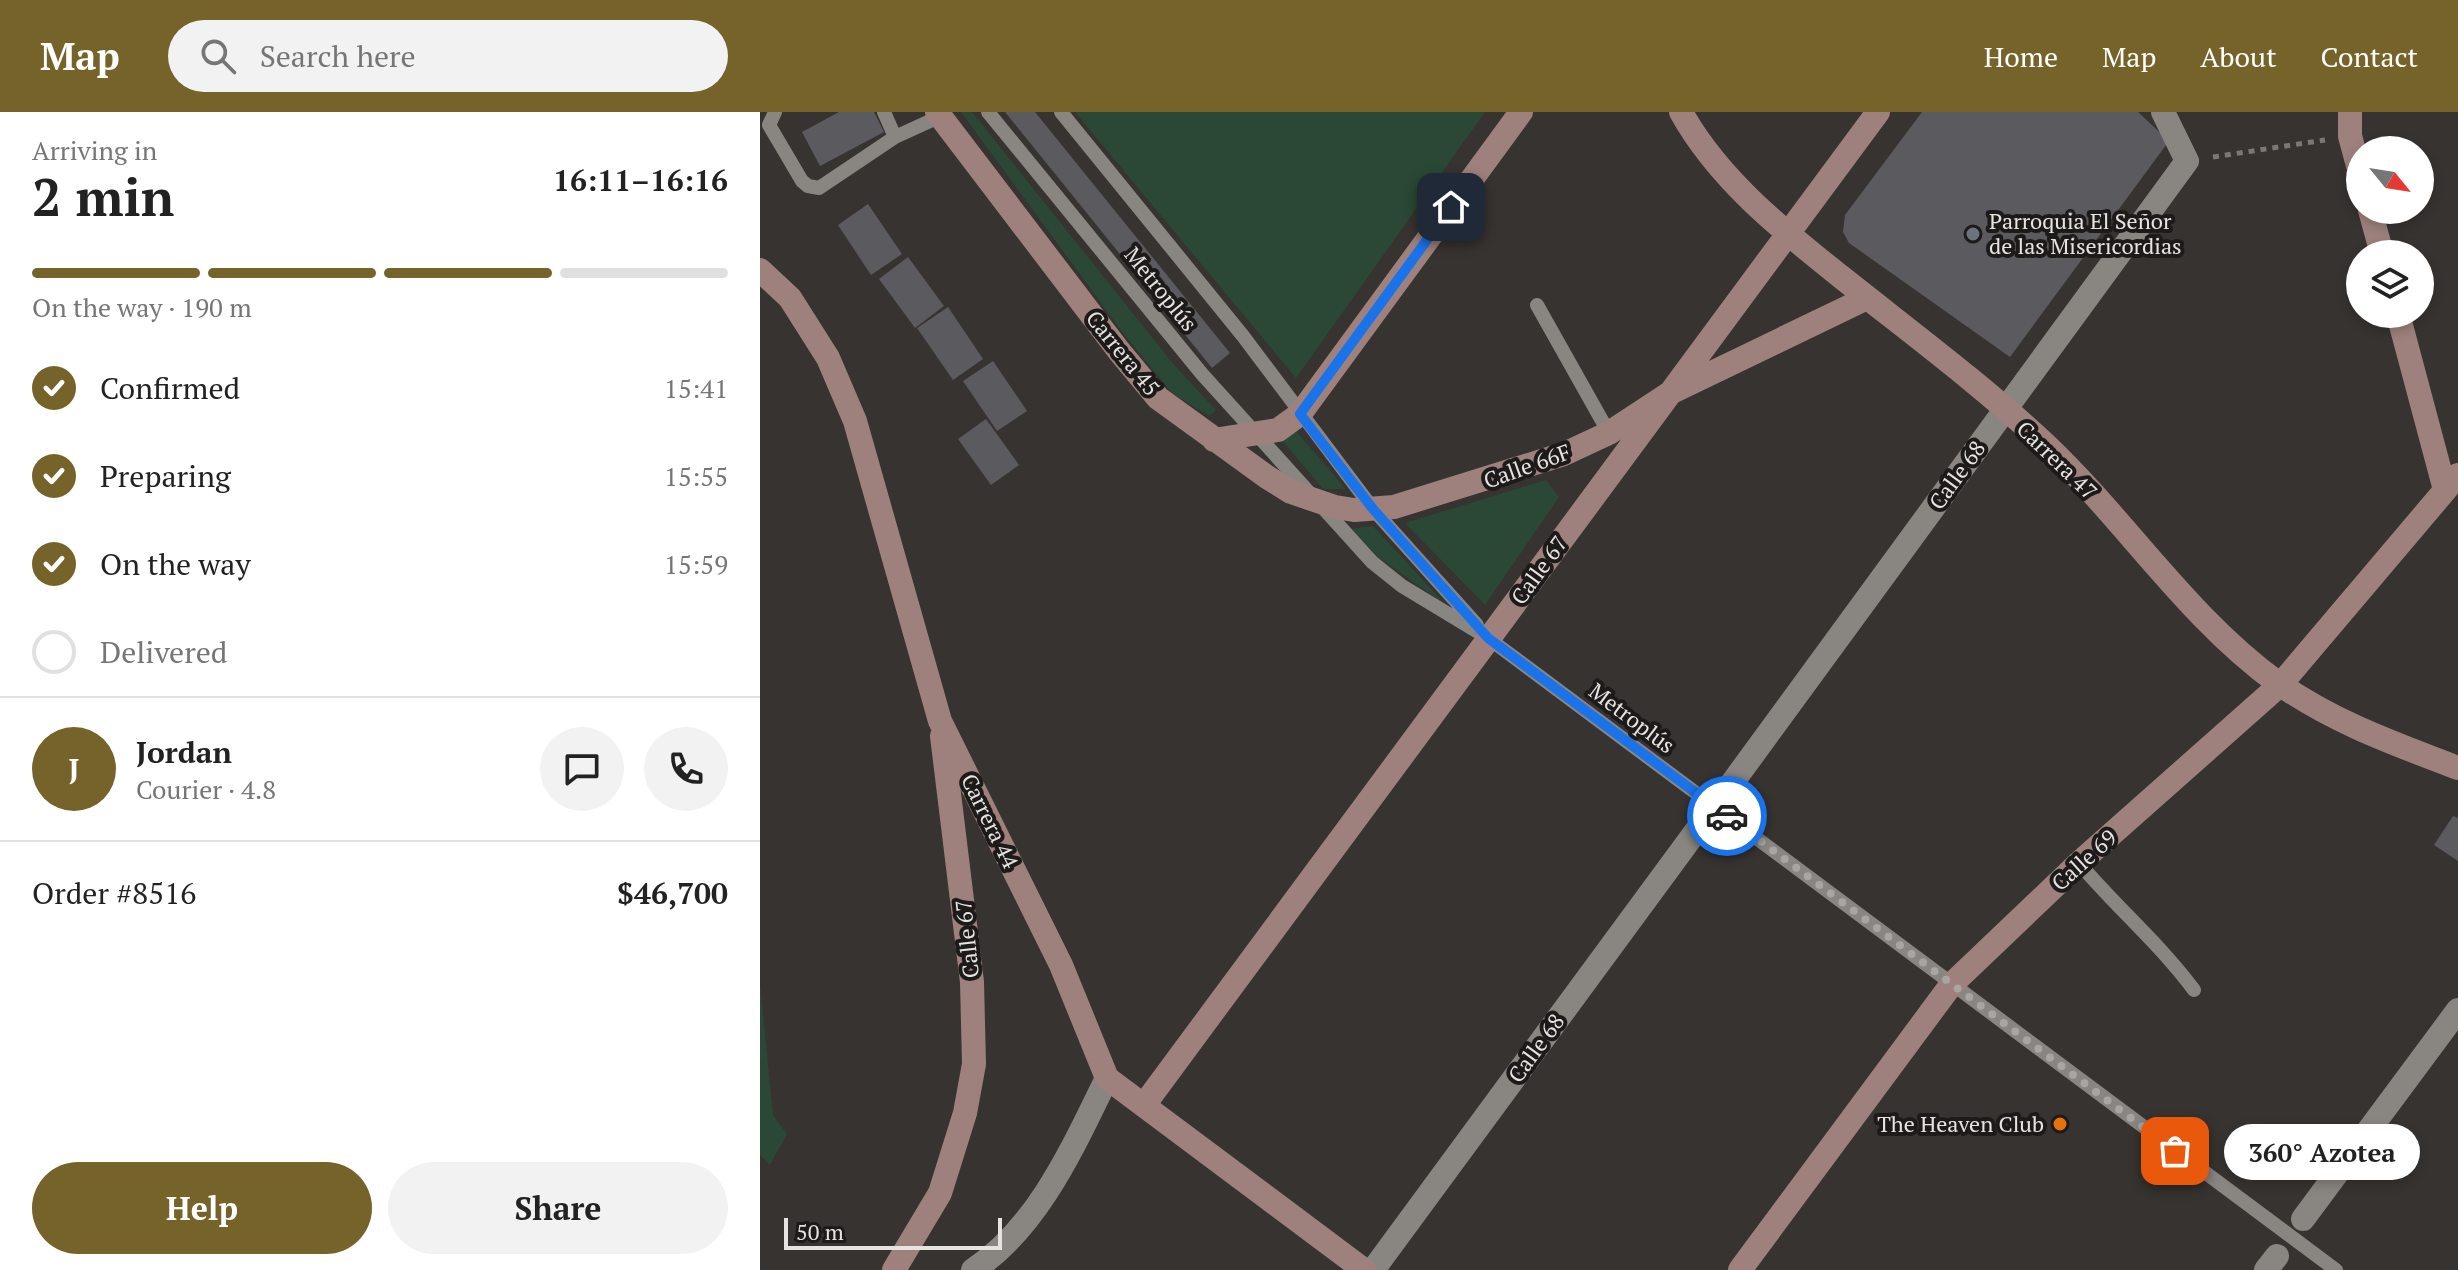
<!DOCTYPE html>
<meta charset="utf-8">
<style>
body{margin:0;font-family:"PT Serif",serif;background:#f2f2f2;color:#222;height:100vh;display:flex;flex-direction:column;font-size:30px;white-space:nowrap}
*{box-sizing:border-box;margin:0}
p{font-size:26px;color:#767676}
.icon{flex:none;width:44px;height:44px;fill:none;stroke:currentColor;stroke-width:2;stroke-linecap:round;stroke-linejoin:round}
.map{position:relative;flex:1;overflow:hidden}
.sheet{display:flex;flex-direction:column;background:#fff;width:760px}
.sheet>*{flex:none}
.needle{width:52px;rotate:120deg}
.buttons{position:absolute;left:1586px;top:24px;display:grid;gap:16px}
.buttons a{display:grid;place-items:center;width:88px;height:88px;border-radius:50%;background:#fff;box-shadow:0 4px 12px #0003;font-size:40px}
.scale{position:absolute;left:24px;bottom:20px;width:218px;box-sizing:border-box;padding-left:8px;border:4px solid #e6e3e1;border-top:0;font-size:22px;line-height:28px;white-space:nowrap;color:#e6e3e1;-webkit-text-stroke:6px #1d1b1a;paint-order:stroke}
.pin{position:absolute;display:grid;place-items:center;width:68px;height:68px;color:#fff;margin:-34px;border-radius:16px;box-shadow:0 4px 12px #0006}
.courier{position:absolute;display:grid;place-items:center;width:80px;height:80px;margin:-40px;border:6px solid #1a73e8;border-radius:50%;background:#fff;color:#222;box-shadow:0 2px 10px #0007}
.bubble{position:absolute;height:56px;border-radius:28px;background:#fff;box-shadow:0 4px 12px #0003;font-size:26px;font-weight:800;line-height:56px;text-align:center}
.summary em{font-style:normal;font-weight:800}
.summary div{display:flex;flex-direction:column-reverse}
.summary{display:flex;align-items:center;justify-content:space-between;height:136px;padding:0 32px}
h1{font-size:52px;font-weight:800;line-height:60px}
.bar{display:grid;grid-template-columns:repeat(4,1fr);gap:12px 8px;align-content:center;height:96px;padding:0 32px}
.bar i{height:10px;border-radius:6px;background:#e0e0e0}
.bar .selected{background:#76632a}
.bar p{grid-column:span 4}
.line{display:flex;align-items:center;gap:20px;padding:0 32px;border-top:2px solid #e0e0e0}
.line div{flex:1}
.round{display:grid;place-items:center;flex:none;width:84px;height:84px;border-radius:42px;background:#f2f2f2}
ol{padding:0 32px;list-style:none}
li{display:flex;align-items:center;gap:24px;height:88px}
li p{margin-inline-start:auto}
li .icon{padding:8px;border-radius:50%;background:#76632a;color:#fff;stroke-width:4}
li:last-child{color:#767676}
li i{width:44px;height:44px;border:4px solid #e0e0e0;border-radius:50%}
.action{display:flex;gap:16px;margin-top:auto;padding:16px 32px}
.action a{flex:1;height:92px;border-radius:48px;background:#76632a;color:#fff;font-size:32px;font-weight:800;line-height:92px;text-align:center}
.action a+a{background:#f2f2f2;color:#222}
header{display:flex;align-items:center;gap:48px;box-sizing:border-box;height:112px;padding:0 40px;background:#76632a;color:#fff}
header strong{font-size:38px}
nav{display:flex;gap:44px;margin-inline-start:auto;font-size:28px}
.search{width:560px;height:72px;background:#f2f2f2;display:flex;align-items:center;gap:20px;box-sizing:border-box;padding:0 28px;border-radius:44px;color:#767676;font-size:30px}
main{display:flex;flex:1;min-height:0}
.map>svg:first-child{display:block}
.green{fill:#2a4835}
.building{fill:#5b5a5e}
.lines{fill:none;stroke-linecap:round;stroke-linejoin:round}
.path{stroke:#7c7876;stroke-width:5;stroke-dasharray:6 6;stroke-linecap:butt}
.lane{stroke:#898581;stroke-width:14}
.street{stroke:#898581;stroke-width:24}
.secondary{stroke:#9e817d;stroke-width:24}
.done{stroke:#a9a5a3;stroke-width:8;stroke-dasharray:0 14.4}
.route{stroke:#1a73e8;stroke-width:10}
.worship-dot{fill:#6b7280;stroke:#1d1b1a;stroke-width:3}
.food-dot{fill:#e8710a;stroke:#1d1b1a;stroke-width:3}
.labels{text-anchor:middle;stroke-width:8;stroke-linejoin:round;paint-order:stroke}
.poi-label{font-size:22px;fill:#e6e3e1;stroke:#1d1b1a;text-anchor:start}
.street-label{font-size:22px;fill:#e6e3e1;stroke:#1d1b1a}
</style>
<header>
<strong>Map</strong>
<div class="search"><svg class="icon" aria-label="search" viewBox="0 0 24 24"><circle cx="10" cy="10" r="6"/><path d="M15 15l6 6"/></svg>Search here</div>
<nav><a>Home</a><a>Map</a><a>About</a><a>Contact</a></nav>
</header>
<main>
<section class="sheet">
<div class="summary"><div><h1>2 min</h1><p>Arriving in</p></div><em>16:11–16:16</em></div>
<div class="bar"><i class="selected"></i><i class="selected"></i><i class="selected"></i><i></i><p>On the way · 190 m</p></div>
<ol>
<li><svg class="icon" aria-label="check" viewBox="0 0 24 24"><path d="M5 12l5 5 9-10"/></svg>Confirmed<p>15:41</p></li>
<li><svg class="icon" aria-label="check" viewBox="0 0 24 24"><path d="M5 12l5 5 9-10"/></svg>Preparing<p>15:55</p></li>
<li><svg class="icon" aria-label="check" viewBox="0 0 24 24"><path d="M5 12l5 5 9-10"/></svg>On the way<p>15:59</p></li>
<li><i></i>Delivered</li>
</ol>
<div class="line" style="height:144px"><b class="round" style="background:#76632a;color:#fff">J</b><div><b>Jordan</b><p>Courier · 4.8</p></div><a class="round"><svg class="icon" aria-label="chat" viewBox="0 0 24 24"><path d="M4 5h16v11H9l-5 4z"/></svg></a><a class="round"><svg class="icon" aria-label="phone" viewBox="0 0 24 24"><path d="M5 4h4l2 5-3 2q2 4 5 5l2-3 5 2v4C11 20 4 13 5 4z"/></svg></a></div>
<div class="line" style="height:104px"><div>Order #8516</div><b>$46,700</b></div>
<div class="action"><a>Help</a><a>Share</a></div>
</section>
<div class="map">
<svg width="1698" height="1158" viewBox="0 0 1698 1158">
<rect width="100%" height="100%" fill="#373330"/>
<path class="green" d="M201 0H212L415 254 456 298 449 304 412 281 363 221Z
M315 0H725L536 266Z
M536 319 586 377H563L522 328Z
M786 368 799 385 725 493 645 411Z
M613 414 686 493 618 445 592 417Z
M0 871 13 1003 27 1022 10 1053 0 1043Z"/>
<path class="building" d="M79 0H114L124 20 60 54 42 20Z
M245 0H275L470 241 452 256Z
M1162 0H1378L1409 29 1250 245 1089 131 1083 120 1085 103Z
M108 92 142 142 111 163 78 113Z
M148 145 184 194 155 216 119 167Z
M188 195 223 247 193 268 157 216Z
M233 249 267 299 237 319 203 269Z
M226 307 259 353 231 373 198 327Z
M1693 704 1698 706V749L1674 733Z"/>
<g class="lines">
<path class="path" d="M1453 45 1565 28"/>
<path class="lane" d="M15 0 9 13 42 69 48 74 59 76 135 25 179 5
M124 0 135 25
M228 0 442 262 612 450 642 474 728 526 1576 1158
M301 0 483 224 613 397 717 513
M777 193 849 321
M1319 751C1357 796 1398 830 1434 878"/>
<path class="street" d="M967 678 1427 49 1403 0
M1543 1107 1698 898
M213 1158C278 1116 314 1033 347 966
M613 1158 939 715
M1506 1158 1517 1144"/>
<path class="secondary" d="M177 0 359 239 398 286 507 365 531 380 575 395 594 398 634 395 804 342 849 321 910 281 1107 186
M921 0C958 67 1021 117 1080 164 1149 219 1222 273 1286 333 1366 409 1428 506 1518 571 1573 610 1635 632 1698 656
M1590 0V24L1600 61
M1610 98 1622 142
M0 158 30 186 68 246 95 309 180 609 301 853 347 966 604 1158
M1638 202 1685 378
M454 328 518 318 540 302 761 0
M384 993 1118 0
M134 1158 180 1081 205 1001 214 952 212 870 182 624
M980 1158 1191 873 1319 751 1521 572 1698 363"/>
</g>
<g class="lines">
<path class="done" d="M967 704 1415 1039"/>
<path class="route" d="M691 95 540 302 613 397 728 526 967 704"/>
</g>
<circle class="worship-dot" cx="1213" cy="122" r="8"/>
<circle class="food-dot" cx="1300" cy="1012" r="8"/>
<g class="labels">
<g class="poi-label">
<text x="1229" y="117">Parroquia El Señor<tspan x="1229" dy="25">de las Misericordias</tspan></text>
<text x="1284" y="1020" text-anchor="end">The Heaven Club</text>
</g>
<g class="street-label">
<text transform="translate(401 177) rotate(51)" y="8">Metroplús</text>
<text transform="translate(363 241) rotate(51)" y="8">Carrera 45</text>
<text transform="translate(1297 348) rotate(44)" y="8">Carrera 47</text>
<text transform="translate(767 354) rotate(-20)" y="8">Calle 66F</text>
<text transform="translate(1197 363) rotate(-54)" y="8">Calle 68</text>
<text transform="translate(779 458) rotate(-54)" y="8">Calle 67</text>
<text transform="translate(872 606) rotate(37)" y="8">Metroplús</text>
<text transform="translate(230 709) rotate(64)" y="8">Carrera 44</text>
<text transform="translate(1324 748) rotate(-42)" y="8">Calle 69</text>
<text transform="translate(207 827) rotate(-96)" y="8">Calle 67</text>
<text transform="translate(776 936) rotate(-54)" y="8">Calle 68</text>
</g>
</g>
</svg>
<div class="buttons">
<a><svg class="needle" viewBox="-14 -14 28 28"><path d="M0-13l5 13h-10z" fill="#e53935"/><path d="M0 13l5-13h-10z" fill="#767676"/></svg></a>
<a><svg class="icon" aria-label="layers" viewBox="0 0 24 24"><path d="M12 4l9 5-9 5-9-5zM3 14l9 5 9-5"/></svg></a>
</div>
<div class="scale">50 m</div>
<div class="pin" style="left:1415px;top:1039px;background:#ea580c"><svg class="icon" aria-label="bag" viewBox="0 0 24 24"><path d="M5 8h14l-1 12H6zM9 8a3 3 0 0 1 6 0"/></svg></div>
<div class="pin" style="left:691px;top:95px;background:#1f2937"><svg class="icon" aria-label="home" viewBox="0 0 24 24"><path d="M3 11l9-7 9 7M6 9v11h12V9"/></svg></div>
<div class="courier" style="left:967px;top:704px"><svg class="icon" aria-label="car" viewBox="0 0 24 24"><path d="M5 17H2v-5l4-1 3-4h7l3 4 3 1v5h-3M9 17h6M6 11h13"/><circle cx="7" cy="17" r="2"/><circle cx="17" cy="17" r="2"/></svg></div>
<div class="bubble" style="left:1464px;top:1012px;width:196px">360° Azotea</div>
</div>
</main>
